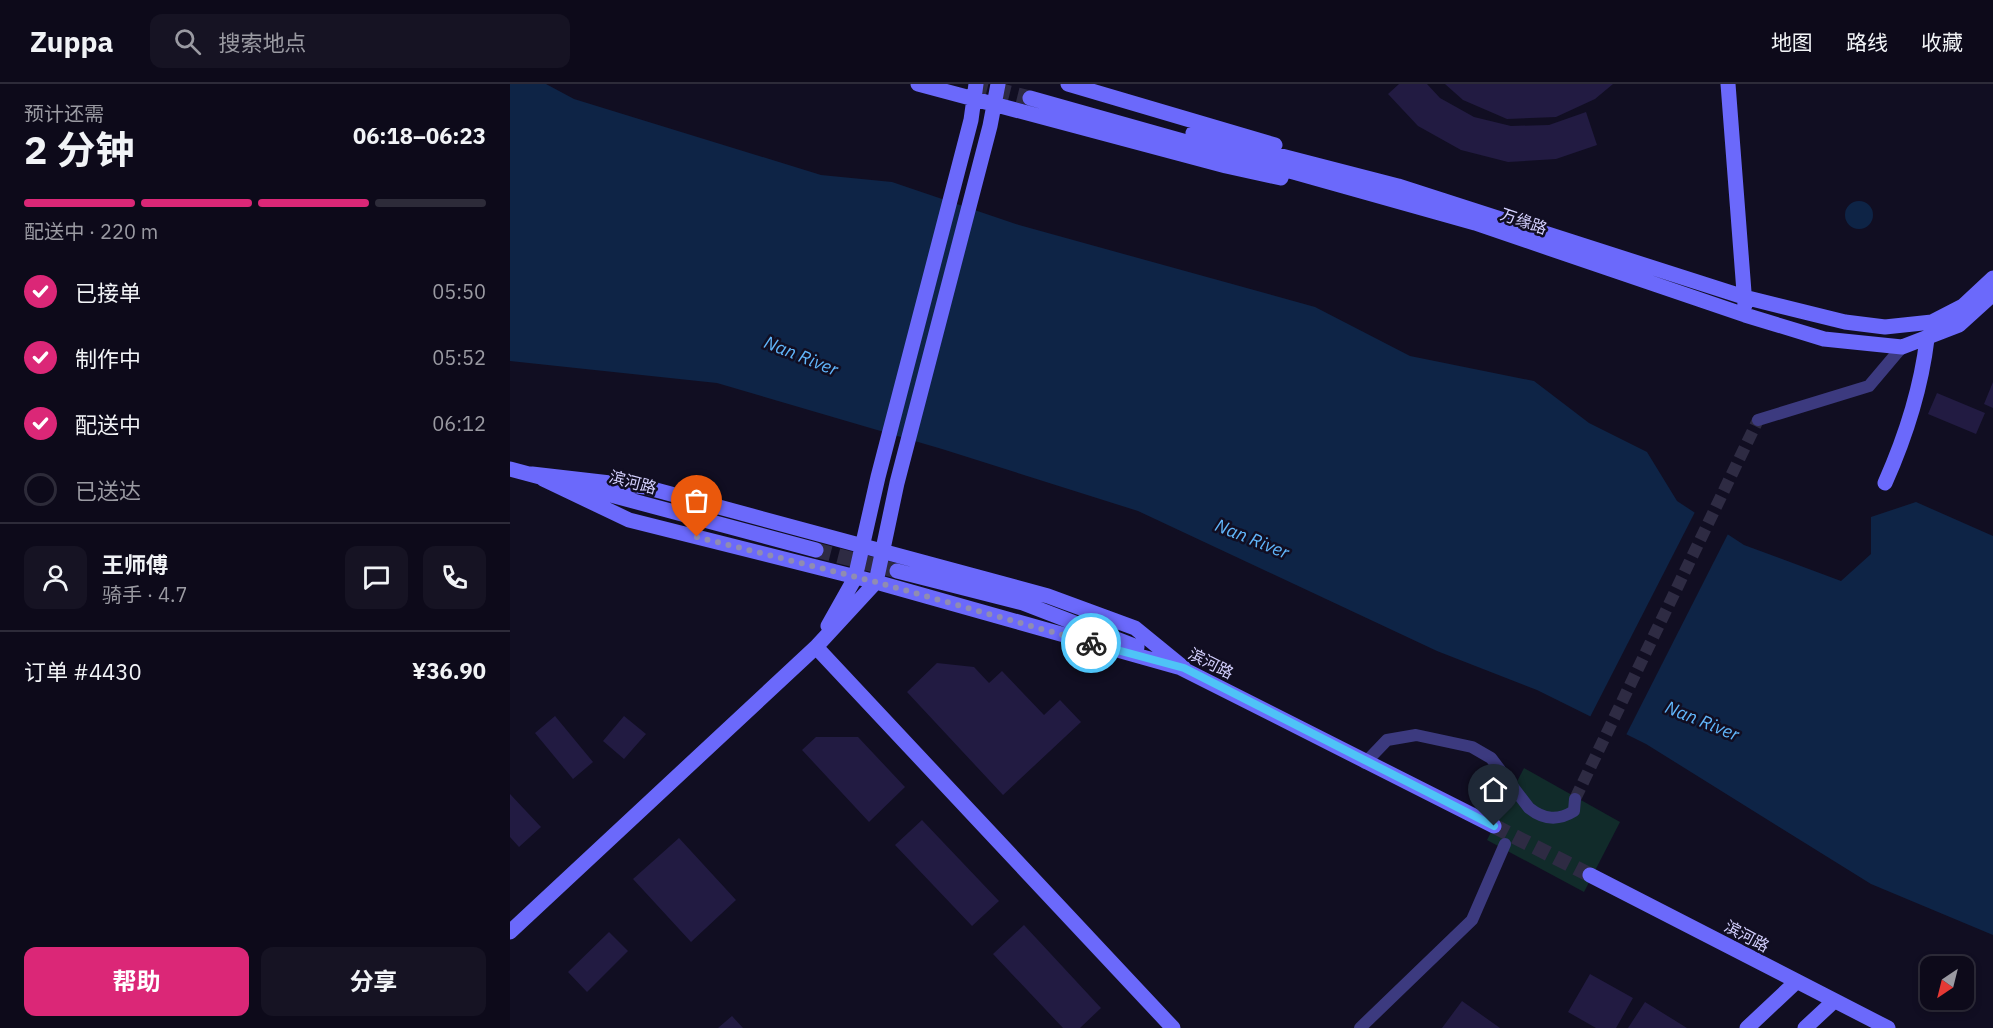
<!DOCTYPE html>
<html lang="zh">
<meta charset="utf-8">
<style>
body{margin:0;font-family:"IBM Plex Sans","Noto Sans SC",sans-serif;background:#161323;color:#f1f3f6;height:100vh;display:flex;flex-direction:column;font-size:22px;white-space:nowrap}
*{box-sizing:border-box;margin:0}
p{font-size:20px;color:#9a9aa2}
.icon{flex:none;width:33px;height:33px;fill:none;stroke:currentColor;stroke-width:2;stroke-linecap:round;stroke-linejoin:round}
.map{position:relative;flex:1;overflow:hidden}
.side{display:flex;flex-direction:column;background:#0d0a1a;width:510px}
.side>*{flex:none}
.needle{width:39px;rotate:215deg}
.buttons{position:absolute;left:1410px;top:872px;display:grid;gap:12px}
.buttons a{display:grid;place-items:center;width:54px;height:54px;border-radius:12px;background:#0d0a1a;box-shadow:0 3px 9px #0003,0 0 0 2px #2d2b39;font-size:30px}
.pin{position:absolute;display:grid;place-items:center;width:51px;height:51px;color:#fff;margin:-62px -26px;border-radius:50% 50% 50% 0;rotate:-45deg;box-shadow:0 0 6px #0007}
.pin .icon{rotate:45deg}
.courier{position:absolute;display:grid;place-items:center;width:60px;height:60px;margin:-30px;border:4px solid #4fc3f7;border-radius:50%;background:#fff;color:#222;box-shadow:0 2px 8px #0007}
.head em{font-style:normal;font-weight:700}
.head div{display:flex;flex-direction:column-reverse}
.head{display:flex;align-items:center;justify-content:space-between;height:102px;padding:0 24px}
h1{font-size:39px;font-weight:700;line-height:45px}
.bar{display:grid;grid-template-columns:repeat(4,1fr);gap:9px 6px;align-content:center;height:72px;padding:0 24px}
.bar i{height:8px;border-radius:4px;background:#2d2b39}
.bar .active{background:#db2777}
.bar p{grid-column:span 4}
.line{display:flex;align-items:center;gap:15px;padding:0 24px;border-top:2px solid #2d2b39}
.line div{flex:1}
.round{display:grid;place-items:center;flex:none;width:63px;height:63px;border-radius:12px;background:#161323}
ol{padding:0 24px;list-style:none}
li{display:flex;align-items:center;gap:18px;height:66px}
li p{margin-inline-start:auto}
li .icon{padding:6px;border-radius:50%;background:#db2777;color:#fff;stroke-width:4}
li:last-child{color:#9a9aa2}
li i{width:33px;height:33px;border:3px solid #2d2b39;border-radius:50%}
.primary-button{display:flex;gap:12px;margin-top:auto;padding:12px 24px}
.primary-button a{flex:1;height:69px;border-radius:12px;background:#db2777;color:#fff;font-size:24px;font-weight:700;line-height:69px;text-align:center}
.primary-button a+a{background:#161323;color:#f1f3f6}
header{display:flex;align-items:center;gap:36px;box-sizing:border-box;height:84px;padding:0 30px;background:#0d0a1a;border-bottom:2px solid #2d2b39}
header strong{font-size:28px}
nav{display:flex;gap:33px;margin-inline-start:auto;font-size:21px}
.search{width:420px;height:54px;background:#161323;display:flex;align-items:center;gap:15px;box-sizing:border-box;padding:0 21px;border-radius:12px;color:#9a9aa2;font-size:22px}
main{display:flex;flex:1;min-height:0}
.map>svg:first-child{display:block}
.green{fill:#112b2a}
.water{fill:#0e2446}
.pier{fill:#110e22}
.building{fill:#221b42}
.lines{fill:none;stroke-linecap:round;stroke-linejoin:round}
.street-tunnel{stroke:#2e2b43;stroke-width:12;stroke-dasharray:12 6;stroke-linecap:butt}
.secondary-tunnel{stroke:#2e2b43;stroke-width:15;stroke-dasharray:15 8;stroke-linecap:butt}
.street{stroke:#3c3a7f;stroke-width:12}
.secondary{stroke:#6b69fb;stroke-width:15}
.done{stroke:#908cb1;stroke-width:6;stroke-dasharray:0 10.8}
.route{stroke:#4fc3f7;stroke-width:8}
.labels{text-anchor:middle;stroke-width:5;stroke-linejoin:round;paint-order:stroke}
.street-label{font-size:16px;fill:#d4d0fe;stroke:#110e22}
.water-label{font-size:18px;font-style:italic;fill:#61b6fb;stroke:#110e22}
</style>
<header>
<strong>Zuppa</strong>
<div class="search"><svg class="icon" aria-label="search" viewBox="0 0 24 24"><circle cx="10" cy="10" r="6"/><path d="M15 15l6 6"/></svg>搜索地点</div>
<nav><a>地图</a><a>路线</a><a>收藏</a></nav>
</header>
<main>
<section class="side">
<div class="head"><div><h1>2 分钟</h1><p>预计还需</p></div><em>06:18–06:23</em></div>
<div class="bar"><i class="active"></i><i class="active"></i><i class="active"></i><i></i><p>配送中 · 220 m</p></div>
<ol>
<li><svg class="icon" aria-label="check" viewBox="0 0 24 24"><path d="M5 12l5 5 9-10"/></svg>已接单<p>05:50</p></li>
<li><svg class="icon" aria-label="check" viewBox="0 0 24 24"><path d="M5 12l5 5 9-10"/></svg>制作中<p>05:52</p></li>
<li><svg class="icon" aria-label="check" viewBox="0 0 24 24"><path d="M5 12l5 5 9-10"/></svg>配送中<p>06:12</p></li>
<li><i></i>已送达</li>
</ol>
<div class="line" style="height:108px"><a class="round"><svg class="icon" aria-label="person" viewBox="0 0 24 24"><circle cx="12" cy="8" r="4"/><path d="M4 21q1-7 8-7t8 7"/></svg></a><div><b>王师傅</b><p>骑手 · 4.7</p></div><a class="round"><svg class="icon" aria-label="chat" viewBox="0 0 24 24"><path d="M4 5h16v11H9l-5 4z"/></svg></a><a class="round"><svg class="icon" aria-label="phone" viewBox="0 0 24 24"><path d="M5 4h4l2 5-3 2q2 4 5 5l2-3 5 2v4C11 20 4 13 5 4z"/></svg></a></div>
<div class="line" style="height:78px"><div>订单 #4430</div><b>¥36.90</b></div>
<div class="primary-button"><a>帮助</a><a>分享</a></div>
</section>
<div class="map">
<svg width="1483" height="944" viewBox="0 0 1483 944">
<rect width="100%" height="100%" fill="#110e22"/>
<path class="green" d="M1014 684 1110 738 1074 808 977 756Z"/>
<path class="water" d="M0 0H36L64 15 311 91 382 98 509 141 805 223 900 272 1024 297 1079 339 1137 368 1167 417 1234 461 1331 497 1361 470V433L1406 418 1483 452V851L1361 800 1136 660 1027 606 927 567 628 427 432 365 207 299 0 277Z
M1335 131a14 14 0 1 1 28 0a14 14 0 1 1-28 0Z"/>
<path class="pier" d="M1186 426 1219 448 1115 653 1079 635Z"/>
<path class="building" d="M889 0H917L930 14 964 33 1001 42 1039 41 1076 28 1087 61 1046 75 998 78 951 66 908 42 878 10Z
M935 0H1103L1085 15 1046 33 997 35 953 16Z
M1483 298V324L1474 320Z
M1427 309 1475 329 1466 350 1418 330Z
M427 579 464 583 479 599 492 587 534 631 550 616 571 638 493 711 397 608Z
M45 632 83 678 63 695 25 649Z
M114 632 136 650 114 675 93 657Z
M306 653H348L395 703 359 738 292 666Z
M0 710 31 743 9 763 0 753Z
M412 736 489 817 462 842 385 761Z
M169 754 226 816 181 858 123 795Z
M514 841 591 924 570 944H553L483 870Z
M99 848 118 867 77 908 58 888Z
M1080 890 1123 914 1106 944H1086L1058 928Z
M952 917 990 944H932Z
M1135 918 1177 944H1118Z
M222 932 233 944H208Z"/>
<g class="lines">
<path class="street-tunnel" d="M1065 715 1248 336"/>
<path class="secondary-tunnel" d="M463 0 520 14
M306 466 387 487
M984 742 1080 791"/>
<path class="street" d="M1248 336 1359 302 1392 263
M855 679 877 656 906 651 962 663 981 674 1019 724C1034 736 1048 737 1064 727L1065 715
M850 944 962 836 995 760"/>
<path class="secondary" d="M408 0 716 82 771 94
M558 0 765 61
M1218 0 1235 221
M520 14 965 139 1235 231 1314 255 1392 263 1449 241 1483 210
M683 49 888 102 1234 213 1335 238 1375 243 1422 238 1453 222 1483 194
M0 385 30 393
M22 390 135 403 538 512 625 544 674 584
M33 395 119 436 366 498 668 583
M1375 399C1395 354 1411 305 1417 255
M71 403 306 466
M387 487 513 519 627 563
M318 542 345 494 368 393 461 36 466 0
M306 563 663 944
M665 581 984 742
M1080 791 1378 944
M0 848 306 563 366 498 387 399 480 42 488 0
M1237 944 1286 898
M1295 944 1323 918"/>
</g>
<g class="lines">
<path class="done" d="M187 453 366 498 581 559"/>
<path class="route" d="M581 559 674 584 984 742"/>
</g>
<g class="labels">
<g class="street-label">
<text transform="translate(1014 137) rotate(19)" y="6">万缘路</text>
<text transform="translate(123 398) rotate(15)" y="6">滨河路</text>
<text transform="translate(701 579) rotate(27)" y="6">滨河路</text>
<text transform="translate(1237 852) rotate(28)" y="6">滨河路</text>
</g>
<g class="water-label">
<text transform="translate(291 272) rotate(22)" y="6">Nan River</text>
<text transform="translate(742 455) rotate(22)" y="6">Nan River</text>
<text transform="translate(1192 637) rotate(22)" y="6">Nan River</text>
</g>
</g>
</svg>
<div class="buttons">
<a><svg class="needle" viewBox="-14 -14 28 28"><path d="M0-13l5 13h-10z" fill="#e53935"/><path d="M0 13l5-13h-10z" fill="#9a9aa2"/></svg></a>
</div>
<div class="pin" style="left:187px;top:453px;background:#ea580c"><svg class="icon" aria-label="bag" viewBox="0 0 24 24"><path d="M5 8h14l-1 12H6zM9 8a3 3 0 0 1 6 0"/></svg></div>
<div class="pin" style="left:984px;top:742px;background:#1f2937"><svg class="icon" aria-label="home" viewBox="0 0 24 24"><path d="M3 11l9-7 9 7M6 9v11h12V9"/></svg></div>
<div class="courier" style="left:581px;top:559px"><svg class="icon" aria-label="bike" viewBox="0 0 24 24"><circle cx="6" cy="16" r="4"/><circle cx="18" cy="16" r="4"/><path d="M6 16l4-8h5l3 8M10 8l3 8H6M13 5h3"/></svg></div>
</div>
</main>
